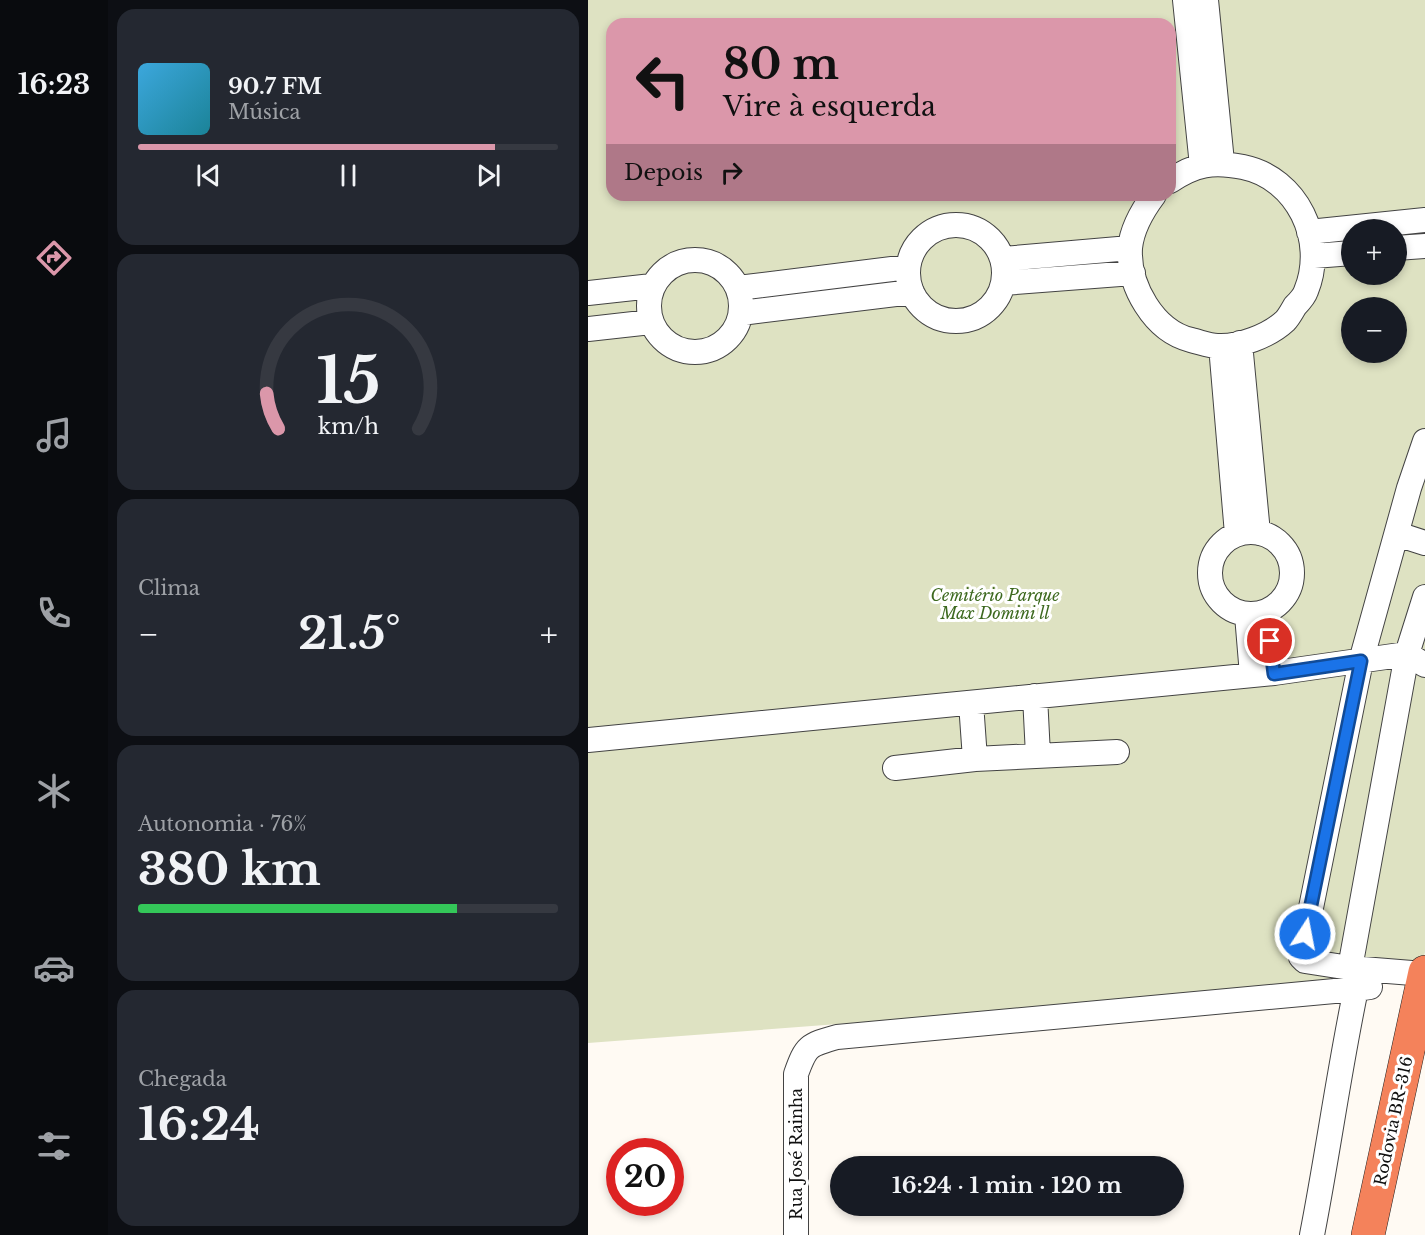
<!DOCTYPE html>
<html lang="pt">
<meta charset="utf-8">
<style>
body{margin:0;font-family:"Libre Baskerville",serif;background:#242831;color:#f1f3f6;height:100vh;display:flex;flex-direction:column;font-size:22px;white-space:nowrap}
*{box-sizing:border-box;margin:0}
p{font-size:20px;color:#9ea1a6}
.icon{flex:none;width:33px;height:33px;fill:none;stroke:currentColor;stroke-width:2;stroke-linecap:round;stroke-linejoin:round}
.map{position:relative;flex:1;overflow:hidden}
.sheet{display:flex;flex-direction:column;gap:9px;padding:9px;background:#0d0f14;width:480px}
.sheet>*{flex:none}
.hud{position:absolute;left:18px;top:18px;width:570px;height:183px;border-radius:18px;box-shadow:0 3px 9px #0003;background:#db97aa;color:#111;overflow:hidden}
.buttons{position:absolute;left:753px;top:219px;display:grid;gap:12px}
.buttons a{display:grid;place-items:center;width:66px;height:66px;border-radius:50%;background:#171b24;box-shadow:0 3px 9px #0003;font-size:30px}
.speed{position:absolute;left:18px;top:1138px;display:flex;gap:12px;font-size:30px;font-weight:700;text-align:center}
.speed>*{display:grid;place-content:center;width:78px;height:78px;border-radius:50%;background:#171b24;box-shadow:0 3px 9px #0003;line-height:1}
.speed .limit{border:9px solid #d22;background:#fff;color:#111}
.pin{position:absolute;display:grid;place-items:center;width:51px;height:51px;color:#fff;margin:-26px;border:3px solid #fff;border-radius:50%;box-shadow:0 2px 6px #0007}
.me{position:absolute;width:66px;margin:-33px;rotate:11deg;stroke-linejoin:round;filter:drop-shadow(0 0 4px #0008)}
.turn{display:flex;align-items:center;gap:21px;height:126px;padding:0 18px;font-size:27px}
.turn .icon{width:78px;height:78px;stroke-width:2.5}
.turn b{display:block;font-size:42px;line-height:51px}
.then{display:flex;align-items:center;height:57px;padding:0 18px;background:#0003;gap:12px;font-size:22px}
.big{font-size:45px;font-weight:800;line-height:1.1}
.sheet .widget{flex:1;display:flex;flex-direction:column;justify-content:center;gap:9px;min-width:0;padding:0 21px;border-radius:18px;background:#242831}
.sheet .dial{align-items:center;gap:0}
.dial svg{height:156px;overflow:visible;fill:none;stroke:#363941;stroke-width:7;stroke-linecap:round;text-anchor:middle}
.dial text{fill:#f1f3f6;stroke:none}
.song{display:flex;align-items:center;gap:18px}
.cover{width:72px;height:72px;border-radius:9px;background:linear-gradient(135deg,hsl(200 70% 55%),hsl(190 70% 35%))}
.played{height:6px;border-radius:3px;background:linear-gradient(90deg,#db97aa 85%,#363941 85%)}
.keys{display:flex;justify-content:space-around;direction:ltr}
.heat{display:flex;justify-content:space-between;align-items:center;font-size:33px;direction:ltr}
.charge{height:9px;border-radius:4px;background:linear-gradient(90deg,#34c759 76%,#363941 0)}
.trip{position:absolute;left:242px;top:1156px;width:354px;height:60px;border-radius:30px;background:#171b24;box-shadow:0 3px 9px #0003;font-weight:800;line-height:60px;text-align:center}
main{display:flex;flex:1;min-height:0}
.tabs{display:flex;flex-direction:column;width:108px;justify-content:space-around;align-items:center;background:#090b0e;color:#9ea1a6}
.tabs .icon{width:42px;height:42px}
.tabs .selected{color:#db97aa}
.tabs b{font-size:27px;color:#f1f3f6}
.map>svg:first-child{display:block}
</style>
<main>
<nav class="tabs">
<b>16:23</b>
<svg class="icon selected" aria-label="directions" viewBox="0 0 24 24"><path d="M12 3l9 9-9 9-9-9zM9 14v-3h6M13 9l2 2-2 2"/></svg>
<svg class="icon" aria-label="music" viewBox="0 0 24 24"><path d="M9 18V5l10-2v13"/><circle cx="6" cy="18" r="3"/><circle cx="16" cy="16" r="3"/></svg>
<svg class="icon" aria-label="phone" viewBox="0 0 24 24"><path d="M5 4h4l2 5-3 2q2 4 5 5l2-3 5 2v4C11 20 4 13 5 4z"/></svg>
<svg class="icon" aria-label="climate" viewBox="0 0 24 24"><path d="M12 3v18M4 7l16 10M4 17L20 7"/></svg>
<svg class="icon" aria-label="car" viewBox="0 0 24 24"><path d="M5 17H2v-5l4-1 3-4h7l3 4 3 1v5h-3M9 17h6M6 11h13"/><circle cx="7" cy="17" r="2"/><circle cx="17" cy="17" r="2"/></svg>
<svg class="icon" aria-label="filters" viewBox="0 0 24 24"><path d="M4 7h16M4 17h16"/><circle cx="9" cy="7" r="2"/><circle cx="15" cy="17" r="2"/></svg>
</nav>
<section class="sheet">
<div class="widget">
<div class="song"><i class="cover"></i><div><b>90.7 FM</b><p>Música</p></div></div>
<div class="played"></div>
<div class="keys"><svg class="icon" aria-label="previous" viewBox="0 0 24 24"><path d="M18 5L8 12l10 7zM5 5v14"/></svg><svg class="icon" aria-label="pause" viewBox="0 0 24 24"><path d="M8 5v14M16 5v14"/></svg><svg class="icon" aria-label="next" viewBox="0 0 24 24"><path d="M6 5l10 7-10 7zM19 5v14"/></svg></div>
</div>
<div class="widget dial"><svg viewBox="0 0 100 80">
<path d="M14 69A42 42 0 1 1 86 69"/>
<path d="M14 69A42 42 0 0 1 8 51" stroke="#db97aa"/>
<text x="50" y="56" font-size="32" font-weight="700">15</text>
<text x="50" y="72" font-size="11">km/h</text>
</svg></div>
<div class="widget"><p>Clima</p>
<div class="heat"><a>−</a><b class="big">21.5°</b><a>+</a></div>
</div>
<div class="widget"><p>Autonomia · 76%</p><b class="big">380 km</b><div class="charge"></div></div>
<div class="widget"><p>Chegada</p><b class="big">16:24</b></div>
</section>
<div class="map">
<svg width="837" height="1235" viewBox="0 0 837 1235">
<rect width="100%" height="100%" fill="#fffaf3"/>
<!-- cemetery -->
<path fill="#dee2c2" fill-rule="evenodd" d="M0 0H837V952L832 980 0 1043ZM24 24H582V195H24ZM764 230H808V274H764ZM764 308H808V352H764Z"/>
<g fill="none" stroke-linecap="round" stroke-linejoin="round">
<defs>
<path id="minor" d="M597 0 614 166
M618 0 634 162
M566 195C554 211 544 228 542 248 540 286 566 331 603 340 612 342 621 346 630 346 651 347 681 336 697 321 701 317 704 311 707 306 711 302 716 297 718 291 739 240 709 178 655 167 625 161 607 164 582 181
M320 273a48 48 0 1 1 96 0a48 48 0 1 1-96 0Z
M721 232 837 220
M808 248 837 246
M726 256 764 253
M415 259 542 248
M61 306a46 46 0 1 1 92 0a46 46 0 1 1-92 0Z
M415 283 545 273
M150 288 320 267
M0 293 64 286
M153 313 324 292
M0 329 63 322
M652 343 670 533
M633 346 649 534
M622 573a41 41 0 1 1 82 0a41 41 0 1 1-82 0Z
M809 534 837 543
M677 612 681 624 686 673
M659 615 664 675
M447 696 450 755
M383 703 387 759
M0 740 686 673 819 654 837 665
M307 768 387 759 529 752
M762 968 819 654 837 597
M837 974 762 968 717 961 713 957 773 661 821 488 837 441
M208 1235V1074C218 1046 220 1045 249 1037L768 989
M724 1235C740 1153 751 1070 768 989L782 987"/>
<path id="highway" d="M780 1235 837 972"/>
</defs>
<!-- minor casing -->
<use href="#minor" stroke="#434343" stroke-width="26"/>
<!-- highway casing -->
<use href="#highway" stroke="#212121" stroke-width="34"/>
<!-- minor -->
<use href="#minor" stroke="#fff" stroke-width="24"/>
<!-- highway -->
<use href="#highway" stroke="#f4825b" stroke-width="33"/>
</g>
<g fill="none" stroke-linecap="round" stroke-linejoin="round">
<defs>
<path id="route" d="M682 641 686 674 773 661 717 934"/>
</defs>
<!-- route casing -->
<use href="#route" stroke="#114b97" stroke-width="15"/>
<!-- route -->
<use href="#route" stroke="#1a73e8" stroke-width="10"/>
</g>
<g text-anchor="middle" stroke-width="6" stroke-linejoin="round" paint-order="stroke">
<!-- park labels -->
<g font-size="16" font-style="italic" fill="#3d691f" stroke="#fff">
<text x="407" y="601">Cemitério Parque<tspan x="407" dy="18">Max Domini ll</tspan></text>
</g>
<!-- street labels -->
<g font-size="16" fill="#101010" stroke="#fff">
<text transform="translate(805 1121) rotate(-78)" y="6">Rodovia BR-316</text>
<text transform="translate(208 1154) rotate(-90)" y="6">Rua José Rainha</text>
</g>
</g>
</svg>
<div class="buttons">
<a>+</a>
<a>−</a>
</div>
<div class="speed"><div class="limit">20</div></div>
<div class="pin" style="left:682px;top:641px;background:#d93025"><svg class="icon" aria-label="arrive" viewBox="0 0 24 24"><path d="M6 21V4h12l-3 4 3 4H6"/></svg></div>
<svg class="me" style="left:717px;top:934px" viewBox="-20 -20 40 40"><circle r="17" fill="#1a73e8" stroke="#fff" stroke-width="3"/><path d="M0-11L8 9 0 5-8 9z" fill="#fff"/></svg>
<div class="trip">16:24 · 1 min · 120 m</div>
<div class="hud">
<div class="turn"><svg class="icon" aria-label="left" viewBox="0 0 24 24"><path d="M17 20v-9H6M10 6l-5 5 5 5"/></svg><div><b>80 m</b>Vire à esquerda</div></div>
<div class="then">Depois<svg class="icon" aria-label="right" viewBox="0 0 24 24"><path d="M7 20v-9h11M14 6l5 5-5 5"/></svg></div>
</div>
</div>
</main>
